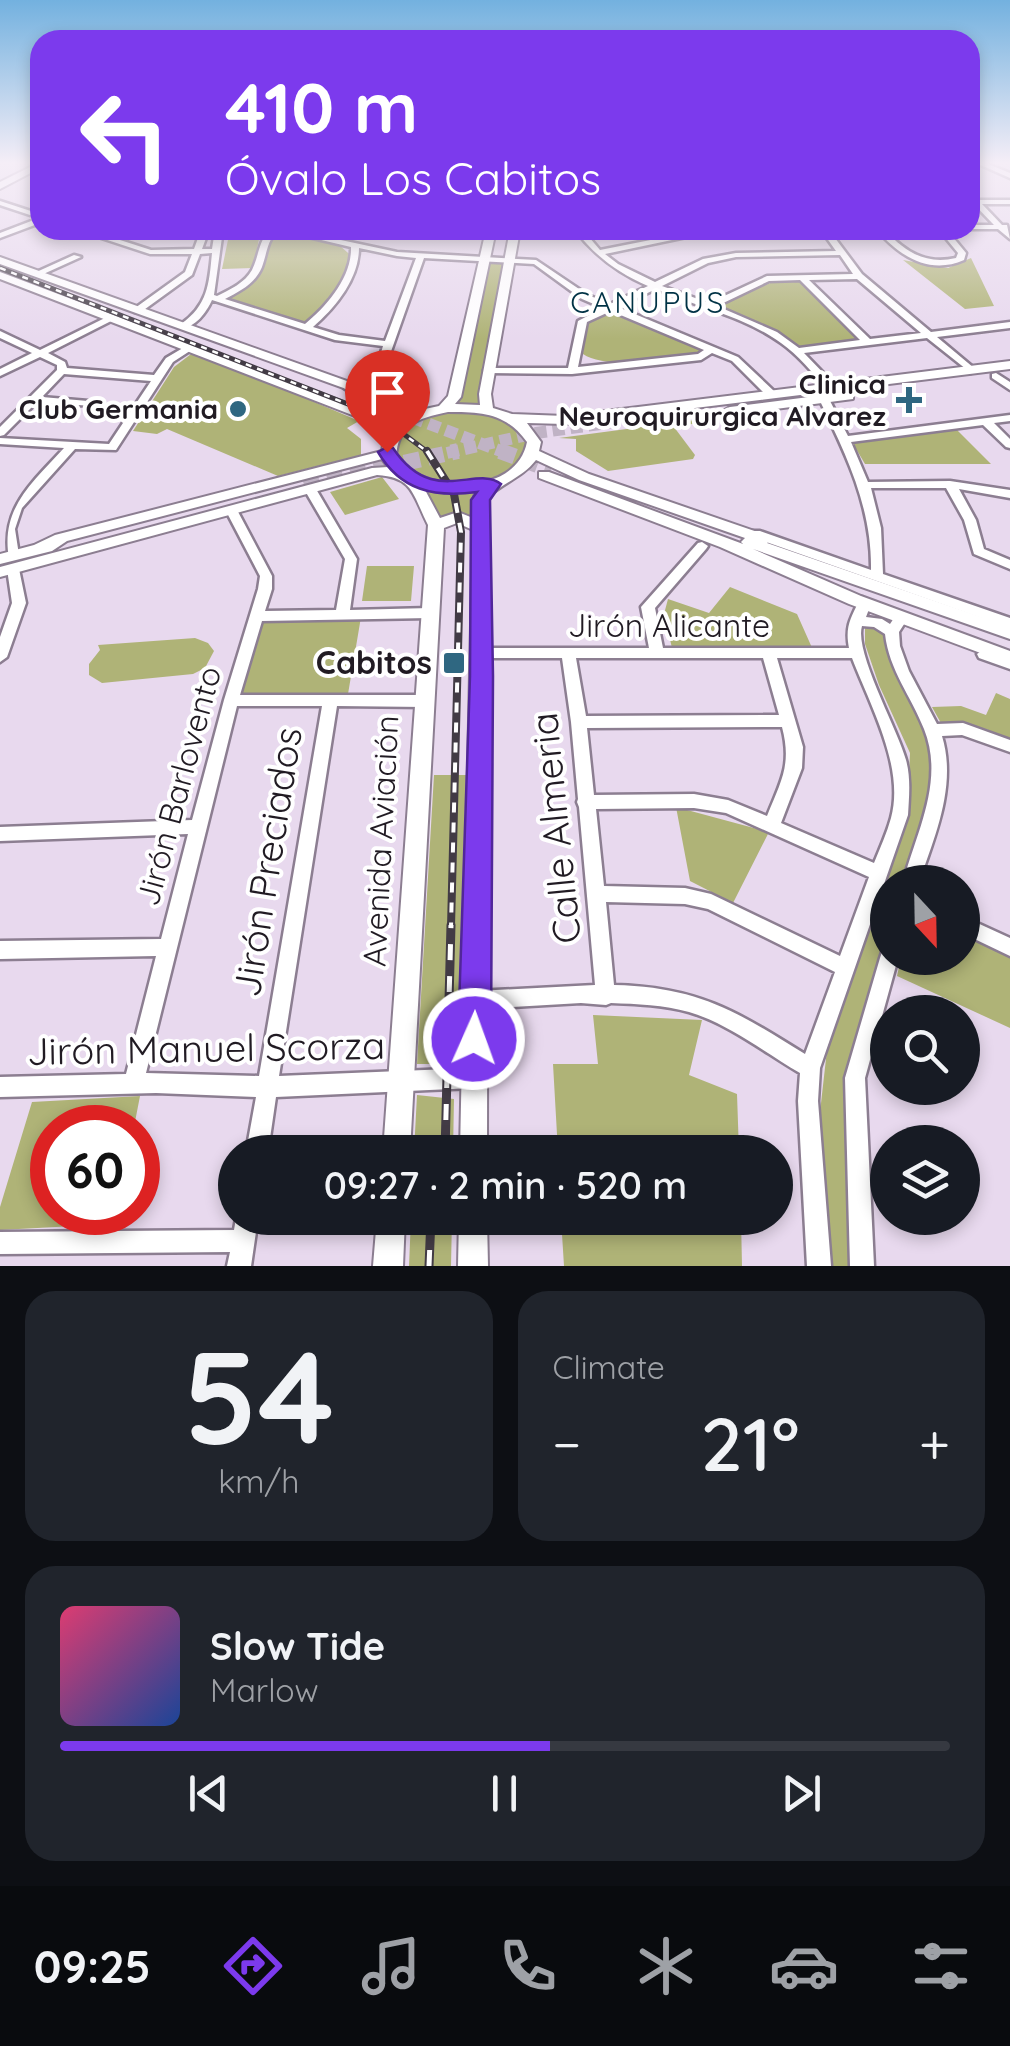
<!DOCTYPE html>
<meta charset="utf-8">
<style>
body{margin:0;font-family:Quicksand,sans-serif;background:#20242c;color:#f1f3f6;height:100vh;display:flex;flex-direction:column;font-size:38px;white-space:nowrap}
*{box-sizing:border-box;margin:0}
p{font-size:32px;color:#9ea1a6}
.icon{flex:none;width:55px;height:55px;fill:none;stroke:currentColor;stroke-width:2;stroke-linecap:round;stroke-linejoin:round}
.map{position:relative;height:1266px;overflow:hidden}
.panel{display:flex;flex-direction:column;gap:25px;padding:25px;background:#0d0f14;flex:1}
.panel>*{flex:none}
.guide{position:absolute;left:30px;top:30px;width:950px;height:210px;border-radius:30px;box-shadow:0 5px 15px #0003;background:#7c3aed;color:#fff;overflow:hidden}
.needle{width:65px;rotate:158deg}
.tools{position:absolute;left:870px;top:865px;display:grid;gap:20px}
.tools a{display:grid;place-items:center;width:110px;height:110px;border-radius:50%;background:#171b24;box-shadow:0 5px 15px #0003;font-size:50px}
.speed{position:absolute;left:30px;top:1105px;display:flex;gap:20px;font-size:50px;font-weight:700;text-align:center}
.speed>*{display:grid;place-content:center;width:130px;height:130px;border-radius:50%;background:#171b24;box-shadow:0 5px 15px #0003;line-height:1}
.speed .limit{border:15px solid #d22;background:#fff;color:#111}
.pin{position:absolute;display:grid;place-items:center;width:85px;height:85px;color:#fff;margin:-102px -42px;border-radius:50% 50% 50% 0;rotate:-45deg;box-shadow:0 0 10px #0007}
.pin .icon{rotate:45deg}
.me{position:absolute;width:110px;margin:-55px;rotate:2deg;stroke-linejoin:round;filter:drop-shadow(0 0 8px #0008)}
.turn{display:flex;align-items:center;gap:35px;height:210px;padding:0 30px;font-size:45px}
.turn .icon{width:130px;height:130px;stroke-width:2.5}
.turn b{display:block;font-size:70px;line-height:85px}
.big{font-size:75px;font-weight:600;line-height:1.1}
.panel .widget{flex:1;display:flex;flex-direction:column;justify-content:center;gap:15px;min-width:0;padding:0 35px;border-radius:30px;background:#20242c}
.panel .dial{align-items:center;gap:0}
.dial b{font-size:130px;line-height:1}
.song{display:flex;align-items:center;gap:30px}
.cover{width:120px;height:120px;border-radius:15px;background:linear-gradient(135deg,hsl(340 70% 55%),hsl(220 70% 35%))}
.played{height:10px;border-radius:5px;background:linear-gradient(90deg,#7c3aed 55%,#363941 55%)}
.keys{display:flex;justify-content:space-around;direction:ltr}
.heat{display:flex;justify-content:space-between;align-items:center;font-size:55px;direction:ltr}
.panel .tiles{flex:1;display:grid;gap:25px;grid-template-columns:1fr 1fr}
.widget:last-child{grid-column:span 2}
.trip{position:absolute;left:218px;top:1135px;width:575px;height:100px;border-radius:50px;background:#171b24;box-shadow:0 5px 15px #0003;font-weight:600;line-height:100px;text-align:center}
.menu{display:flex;height:160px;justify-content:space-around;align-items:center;background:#090b0e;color:#9ea1a6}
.menu .icon{width:70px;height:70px}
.menu .on{color:#7c3aed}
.menu b{font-size:45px;color:#f1f3f6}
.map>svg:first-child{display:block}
</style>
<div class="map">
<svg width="1010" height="1266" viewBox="0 0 1010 1266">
<rect width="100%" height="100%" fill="#e8d9ee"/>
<!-- green -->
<path fill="#afb377" d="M230 230H261L253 268 222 269Z
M281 233 339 245 355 259 327 305 308 324 228 298C264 282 262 273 272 239Z
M971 258 994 306 965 309 903 260 948 268Z
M502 261 506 263 482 404 454 403 490 263Z
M780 279 801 281 862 340 798 347 772 328 717 305Z
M610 310 701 348 703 352C678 361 605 370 583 354L585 325Z
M195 351 359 421 347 428 361 439V455L278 476 167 429 157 434 133 431 174 367Z
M455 411C483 411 552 426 516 465 489 493 416 489 398 454 396 423 431 415 455 411Z
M702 419 704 422 674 427 695 455 693 459 608 471 576 451V439L559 438Z
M957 430 991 464H865L852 442Z
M382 477 399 499 345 515 330 492Z
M423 489 475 493 471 516 451 513 441 517Z
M367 566H414L411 601H362Z
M730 587 797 614 813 650 672 648 664 614 668 599 709 613Z
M361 617 348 694 237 697 260 619Z
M865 623 886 629C880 671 924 712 932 753 940 794 915 843 903 882H888L887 933 849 1059 845 1110 852 1266H829L820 1112 827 1050 908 799 910 753 879 685 865 644Z
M195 638 208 643 214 651 205 668 193 674 102 683 89 675V664L100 650 98 645Z
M996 693 1010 699V740L986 729 942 725 932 707 961 706 986 715Z
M434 775H466L457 1064H417Z
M676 807 769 832 733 903 690 881Z
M963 935 1010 958V1028L897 976 901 958H962Z
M593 1015 702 1020 689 1075 737 1094 739 1152H558L553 1064H598Z
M417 1095 454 1099 453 1152H414Z
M140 1096 134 1127 52 1128V1212L115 1213 112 1224 0 1230V1207L32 1102Z
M411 1218H452L451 1266H409Z
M561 1218H741L742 1266H564Z"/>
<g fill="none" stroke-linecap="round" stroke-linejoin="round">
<!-- major-tunnel-far1 -->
<path stroke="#c0b3c5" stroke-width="12" stroke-dasharray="12 6" stroke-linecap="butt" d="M395 411 506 453
M447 453 536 433 614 422"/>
<!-- major-tunnel -->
<path stroke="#c0b3c5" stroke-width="16" stroke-dasharray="16 8" stroke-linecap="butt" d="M500 451 551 470
M381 468 458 451
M303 481 389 461"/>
<defs>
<path id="minor" d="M974 162H983L1010 173V178Z
M970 194 978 200H1010V204H982L1002 225H1007L1010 239 998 229H970V225H994L970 200Z
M0 201 40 214V223L0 238V233L39 218 0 205Z
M77 230H89L151 250 194 249 201 230H209L202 249H212L215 230H223L214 295 217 296C229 290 245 283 252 270 259 256 258 243 269 230H277C267 242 267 253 262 267 255 284 240 291 225 299L305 324C327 306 352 277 351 247L279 230H294L397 252 536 260 588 295 610 304 648 286C618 273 595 256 575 230H583L600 250 691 232 759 230 755 232 691 236 605 254 618 264 655 282 703 259 736 253 836 251 821 230H829L862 274 931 332 1010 322V328L937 337 974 368V372L971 373 927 338 804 353 834 384V388H826C812 372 798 355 781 343 744 316 697 307 656 289L618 307 738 357 774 391V395H766L732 361 712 353 701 360 572 374 489 373 484 370 486 368H568L578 321 603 308 582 299 534 264 424 258 388 360 349 391 344 388 345 386 379 359 383 346 335 340 212 300C206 313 195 328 181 328V324C208 305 209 284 212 253L200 254 192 275 141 312H135V308L185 272 192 254H150ZM359 248 397 256 416 258 385 341 339 335 313 327C335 308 359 279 359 248ZM840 255 853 274 767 276 709 303 662 286 708 263 736 257ZM857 279 921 333 870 339 809 280ZM800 280 860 340 799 348 777 332 717 306 769 281ZM611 311 704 350 698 354 578 367 587 322Z
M404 230 490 232 494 234 490 236 408 232Z
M877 230H885C905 252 926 265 956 258L958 253 939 230H947L966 253 964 260C930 275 900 257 877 230Z
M74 255 81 257 39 276 32 274Z
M111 315 119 317 48 353 65 362 67 368 154 375 166 358 188 345 196 347 173 362 116 450 75 449 22 508 15 529 19 555 13 559 9 558C0 508 33 482 64 448L0 444V438L109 444 151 381 64 374 42 397 88 401 93 404 92 406 37 402 4 435 0 436V427L57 370V365L40 357 0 376V369L32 353 0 338V331L40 350Z
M996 373 1010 382V390L992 378V374Z
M824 396 829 399 848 436 1010 415V421L994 423 1010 439V448L1006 447 983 425 851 442 868 482 950 481 1010 490V498L959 489 976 520 984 549 1010 560V569L974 554 964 520 946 488H871L881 528 883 574 1010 618V628L752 537 750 534 752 531H760L871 570C872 507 846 454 819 399Z
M310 486 316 489 357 559 350 610 430 608 437 613 430 618 262 621 240 695H425L430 697 432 701 430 705 425 707 337 706 279 1076 473 1068 480 1071 483 1078 480 1085 473 1088 276 1097 268 1152H246L256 1097 156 1093 0 1097V1077L126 1074 156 956 0 959V941L161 939 188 834 0 841V827L192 820 224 700 258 589 260 576 226 511 228 508H236L272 576V589L265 611 336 610 345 559 304 489ZM237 706H322L259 1076 146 1073Z
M702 542 708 546 706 549 655 608 663 648H849C845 628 850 619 859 601L864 600 871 604 866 617 882 619 890 624 896 615 901 613 908 618 899 632 900 646 909 671 937 724 963 723 1010 740V752L962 735 942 736C957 785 935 836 919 882H903C916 833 945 781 924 729 911 696 889 670 885 634L874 627 862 626C854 652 898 730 906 760 911 778 909 797 908 815L820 1068 818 1101 831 1266H807L798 1101 800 1073C764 1052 729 1024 689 1012 664 1005 637 1004 611 1003L606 1005 581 1003 476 1009 469 1007 466 1000 469 993 476 991 595 985 579 807 577 802 578 799 571 722 562 658H482L475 653 482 648H649L641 607 698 543ZM576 658H763L779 715 586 716ZM777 658H852C870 705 905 767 891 818 887 833 880 848 874 863L781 823 802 768 803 747ZM782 727C792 765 781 781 767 816L728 800 694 794 594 795 587 728ZM694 808 726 813 869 877 840 956 711 894 685 888 604 886 596 809ZM606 902 685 904 708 909 835 972 805 1054C736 1011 698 987 614 985Z
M13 565 19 569 26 603 7 657 0 662V637L12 603 7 569Z
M984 649 1010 658V669L979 658 977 654Z
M962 916 1010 938V956L962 933Z
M888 950V958H898L865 1078 874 1266H850L845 1078 880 958 882 952Z
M236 1218H258L251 1266H227L230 1252 0 1254V1232L234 1230Z"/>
<path id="major" d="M40 162V168L0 189V182Z
M486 230H496L461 397 455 404 480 405 479 394 510 230H520L491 394 493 408 512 414 565 416 1010 361V369L565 424 527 423 541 442 539 451 589 474 769 536 771 539 767 543 1010 627V639L753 549 861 596 1010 651V664L849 604 720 547 539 478V472H549L743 544 741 542 745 538 579 480 536 460C523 477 503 483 488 497L487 1152H460L473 530 457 523 444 528 410 1152H383L428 525C413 496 414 477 377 475L0 577V567L372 468 388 467 382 459 67 541 52 551 0 564V554L34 545 55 535 382 451 384 439 360 418 0 279V272L370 412 390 430 398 421 413 413 0 264V257L425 409 439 406 448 396ZM448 412C482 412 506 413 527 442 516 497 426 494 396 458 398 423 417 419 448 412ZM424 488 450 492 478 491 474 496 473 518 458 512 440 518Z
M848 392 853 393V399L730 415 723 411 730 407Z
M377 1218H405L403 1266H373Z
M459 1218H487L488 1266H458Z"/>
</defs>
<!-- minor casing -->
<use href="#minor" stroke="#8c7e91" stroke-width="5"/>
<!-- major casing -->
<use href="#major" stroke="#8c7e91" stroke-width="4"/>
<!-- minor -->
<use href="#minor" fill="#fff" fill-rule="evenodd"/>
<!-- major -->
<use href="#major" fill="#fff" fill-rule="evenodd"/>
<defs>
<path id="rail-far2" d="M0 268 381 417 429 453"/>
<path id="rail-far1" d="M427 451 454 494 461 532 451 927"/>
<path id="rail" d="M445 1152 451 925
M429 1266 431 1218"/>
</defs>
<!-- rail-far2 casing -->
<use href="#rail-far2" stroke="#423b45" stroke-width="5"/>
<!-- rail-far1 casing -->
<use href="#rail-far1" stroke="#423b45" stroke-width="8"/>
<!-- rail casing -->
<use href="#rail" stroke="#423b45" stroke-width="9"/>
<!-- rail-far2 -->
<use href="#rail-far2" stroke="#fff" stroke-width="2.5" stroke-dasharray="6" stroke-linecap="butt"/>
<!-- rail-far1 -->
<use href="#rail-far1" stroke="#fff" stroke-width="4" stroke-dasharray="10" stroke-linecap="butt"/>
<!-- rail -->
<use href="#rail" stroke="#fff" stroke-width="5" stroke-dasharray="16" stroke-linecap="butt"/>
</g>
<!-- sky -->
<linearGradient id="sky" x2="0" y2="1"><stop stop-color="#73b1df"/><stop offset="0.48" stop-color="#f5eef7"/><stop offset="1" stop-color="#f5eef7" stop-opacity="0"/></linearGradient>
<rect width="1010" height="339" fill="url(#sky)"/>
<!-- route -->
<path fill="#7c3aed" stroke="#51269a" stroke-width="2.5" d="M387 447 393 448C433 508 476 464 501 484L490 500 493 676 491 1039 486 1051 474 1055 463 1051 458 1039 470 676 471 500 477 492C434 498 400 490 378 452Z"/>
<!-- markers -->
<g fill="#2f6781" stroke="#fff" stroke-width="4">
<path d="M904 385h10v10h10v10h-10v10h-10v-10h-10v-10h10z"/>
<circle cx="238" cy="409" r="10"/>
<rect x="442" y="651" width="24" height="24" rx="5"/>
</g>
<g text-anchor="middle" stroke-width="8" stroke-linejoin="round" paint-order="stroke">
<!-- far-poi labels -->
<g font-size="28" font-weight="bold" fill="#211b23" stroke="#fff" text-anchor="end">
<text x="886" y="394">Clinica<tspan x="886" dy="32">Neuroquirurgica Alvarez</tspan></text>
<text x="218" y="419">Club Germania</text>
</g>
<!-- far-neighbourhood labels -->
<g font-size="30" letter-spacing="2.5" fill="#003245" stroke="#fff">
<text x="648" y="313">CANUPUS</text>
</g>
<!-- street labels -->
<g font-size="32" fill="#211b23" stroke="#fff">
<text x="669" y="637">Jirón Alicante</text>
<text transform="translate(179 786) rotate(-75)" y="11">Jirón Barlovento</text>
<text transform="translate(381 841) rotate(-87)" y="11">Avenida Aviación</text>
</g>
<!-- poi labels -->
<g font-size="32" font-weight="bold" fill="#211b23" stroke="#fff" text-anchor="end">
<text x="432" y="674">Cabitos</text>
</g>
<!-- near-street labels -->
<g font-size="38" fill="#211b23" stroke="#fff">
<text transform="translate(556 828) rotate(-96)" y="13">Calle Almeria</text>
<text transform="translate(268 862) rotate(-81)" y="13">Jirón Preciados</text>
<text transform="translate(206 1049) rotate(-1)" y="13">Jirón Manuel Scorza</text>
</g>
</g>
</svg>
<div class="tools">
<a><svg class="needle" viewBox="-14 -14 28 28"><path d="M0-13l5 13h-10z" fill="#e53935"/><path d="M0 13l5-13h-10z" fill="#9ea1a6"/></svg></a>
<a><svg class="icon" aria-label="search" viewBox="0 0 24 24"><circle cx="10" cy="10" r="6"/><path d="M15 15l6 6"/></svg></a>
<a><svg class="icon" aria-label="layers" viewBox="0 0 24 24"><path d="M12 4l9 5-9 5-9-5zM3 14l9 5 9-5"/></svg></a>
</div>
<div class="speed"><div class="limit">60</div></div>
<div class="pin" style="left:387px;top:452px;background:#d93025"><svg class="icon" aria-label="arrive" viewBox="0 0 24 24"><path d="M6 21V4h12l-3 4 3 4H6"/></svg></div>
<svg class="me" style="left:474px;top:1039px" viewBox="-20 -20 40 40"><circle r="17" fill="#7c3aed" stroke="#fff" stroke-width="3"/><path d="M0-11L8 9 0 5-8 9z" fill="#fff"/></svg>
<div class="trip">09:27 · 2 min · 520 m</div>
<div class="guide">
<div class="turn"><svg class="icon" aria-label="left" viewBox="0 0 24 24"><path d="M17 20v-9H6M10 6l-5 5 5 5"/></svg><div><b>410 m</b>Óvalo Los Cabitos</div></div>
</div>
</div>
<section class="panel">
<div class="tiles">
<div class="widget dial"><b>54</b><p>km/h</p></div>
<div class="widget"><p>Climate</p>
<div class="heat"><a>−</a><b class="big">21°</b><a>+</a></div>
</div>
<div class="widget">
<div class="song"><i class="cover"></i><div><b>Slow Tide</b><p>Marlow</p></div></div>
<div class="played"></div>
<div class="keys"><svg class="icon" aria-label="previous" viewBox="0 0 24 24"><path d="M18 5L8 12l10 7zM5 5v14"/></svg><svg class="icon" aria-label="pause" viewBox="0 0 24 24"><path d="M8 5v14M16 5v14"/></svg><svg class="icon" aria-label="next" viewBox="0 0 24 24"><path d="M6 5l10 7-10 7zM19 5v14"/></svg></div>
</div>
</div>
</section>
<nav class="menu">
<b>09:25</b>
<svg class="icon on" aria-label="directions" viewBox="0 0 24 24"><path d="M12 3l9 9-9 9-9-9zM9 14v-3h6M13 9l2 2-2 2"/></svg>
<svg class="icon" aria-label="music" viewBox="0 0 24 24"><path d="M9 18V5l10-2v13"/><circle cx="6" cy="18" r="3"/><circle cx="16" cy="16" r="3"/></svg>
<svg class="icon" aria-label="phone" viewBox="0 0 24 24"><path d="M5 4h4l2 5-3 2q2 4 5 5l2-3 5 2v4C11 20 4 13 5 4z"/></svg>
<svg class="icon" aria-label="climate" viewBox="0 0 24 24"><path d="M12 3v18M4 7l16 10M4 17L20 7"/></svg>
<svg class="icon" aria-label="car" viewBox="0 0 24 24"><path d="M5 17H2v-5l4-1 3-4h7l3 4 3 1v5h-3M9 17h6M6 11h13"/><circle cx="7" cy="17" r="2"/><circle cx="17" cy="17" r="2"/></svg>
<svg class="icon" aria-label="filters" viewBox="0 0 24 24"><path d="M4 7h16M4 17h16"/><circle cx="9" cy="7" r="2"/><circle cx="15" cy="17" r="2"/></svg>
</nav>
